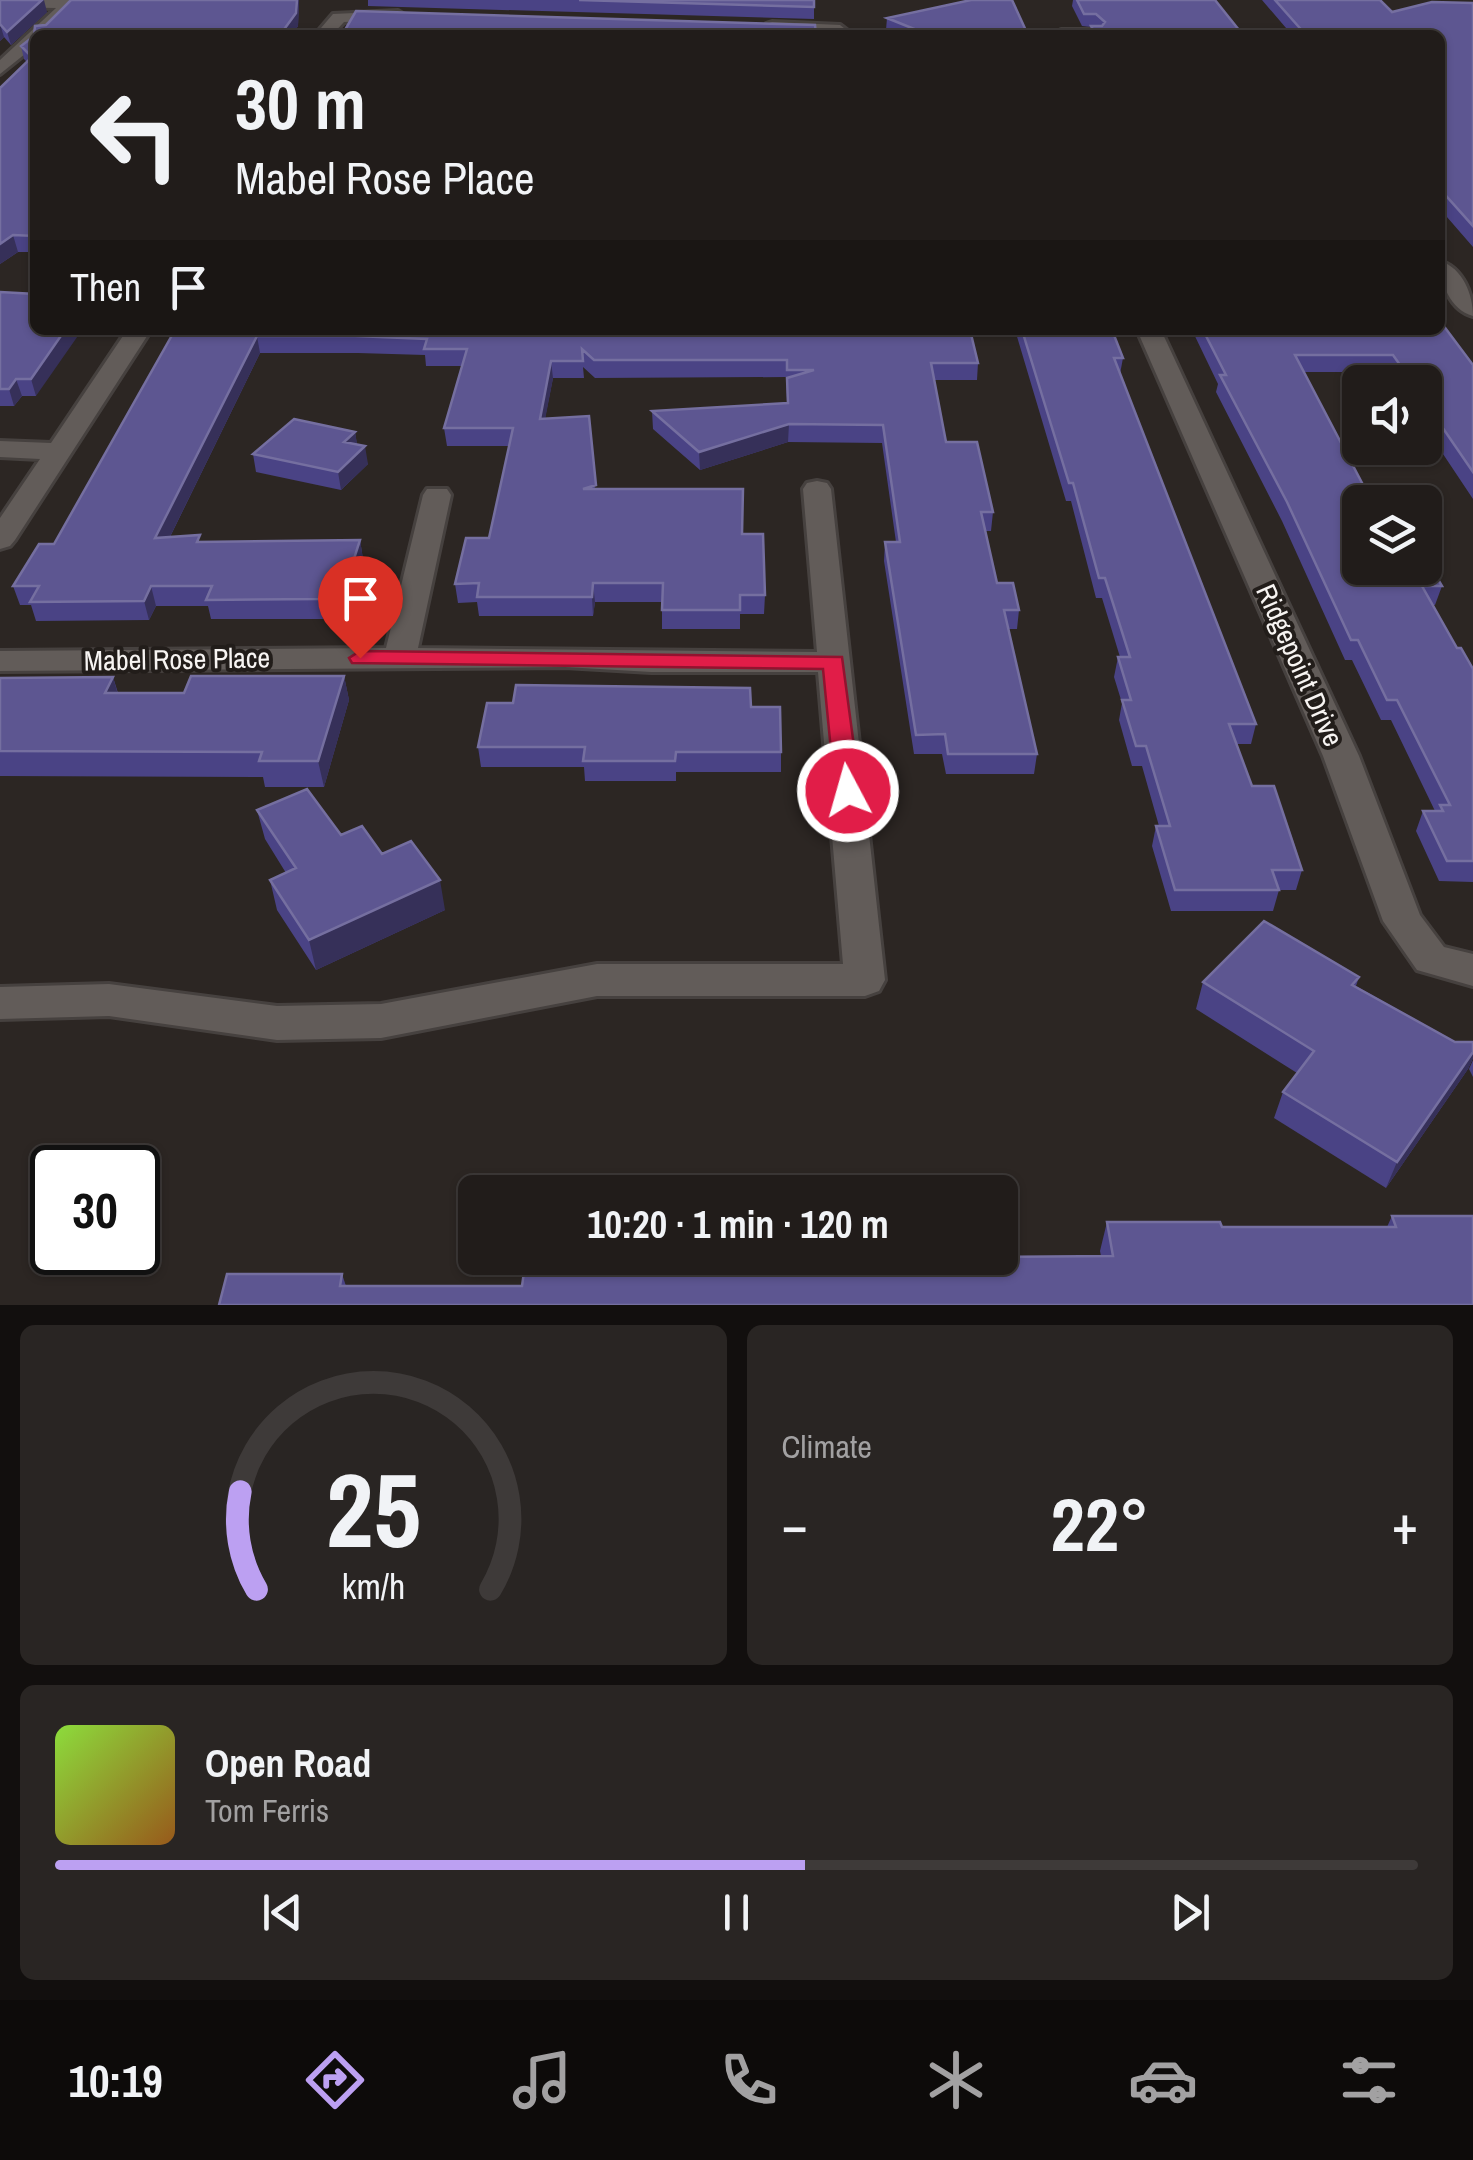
<!DOCTYPE html>
<meta charset="utf-8">
<style>
body{margin:0;font-family:"Archivo Narrow",sans-serif;background:#292523;color:#f1f3f6;height:100vh;display:flex;flex-direction:column;font-size:38px;white-space:nowrap}
*{box-sizing:border-box;margin:0}
p{font-size:32px;color:#a2a1a2}
.icon{flex:none;width:55px;height:55px;fill:none;stroke:currentColor;stroke-width:2;stroke-linecap:round;stroke-linejoin:round}
.map{position:relative;height:1305px;overflow:hidden}
.sheet{display:flex;flex-direction:column;gap:20px;padding:20px;background:#120f0e;flex:1}
.sheet>*{flex:none}
.guide{position:absolute;left:30px;top:30px;width:1415px;height:305px;border-radius:15px;box-shadow:0 2px 8px #0004,0 0 0 2px #3e3a39;background:#211c1a;color:#f1f3f6;overflow:hidden}
.controls{position:absolute;left:1342px;top:365px;display:grid;gap:20px}
.controls a{display:grid;place-items:center;width:100px;height:100px;border-radius:15px;background:#211c1a;box-shadow:0 2px 8px #0004,0 0 0 2px #3e3a39;font-size:50px}
.speed{position:absolute;left:30px;top:1145px;display:flex;gap:20px;font-size:50px;font-weight:700;text-align:center}
.speed>*{display:grid;place-content:center;width:130px;height:130px;border-radius:50%;background:#211c1a;box-shadow:0 2px 8px #0004,0 0 0 2px #3e3a39;line-height:1}
.speed .limit{border:5px solid #111;border-radius:15px;background:#fff;color:#111}
.pin{position:absolute;display:grid;place-items:center;width:85px;height:85px;color:#fff;margin:-102px -42px;border-radius:50% 50% 50% 0;rotate:-45deg;box-shadow:0 0 10px #0007}
.pin .icon{rotate:45deg}
.me{position:absolute;width:110px;margin:-55px;rotate:354deg;stroke-linejoin:round;filter:drop-shadow(0 0 8px #0008)}
.turn{display:flex;align-items:center;gap:35px;height:210px;padding:0 40px;font-size:45px}
.turn .icon{width:130px;height:130px;stroke-width:2.5}
.turn b{display:block;font-size:70px;line-height:85px}
.then{display:flex;align-items:center;height:95px;padding:0 40px;background:#0003;gap:20px;font-size:38px}
.big{font-size:75px;font-weight:700;line-height:1.1}
.sheet .tile{flex:1;display:flex;flex-direction:column;justify-content:center;gap:15px;min-width:0;padding:0 35px;border-radius:15px;background:#292523}
.sheet .dial{align-items:center;gap:0}
.dial svg{height:260px;overflow:visible;fill:none;stroke:#3e3a39;stroke-width:7;stroke-linecap:round;text-anchor:middle}
.dial text{fill:#f1f3f6;stroke:none}
.song{display:flex;align-items:center;gap:30px}
.cover{width:120px;height:120px;border-radius:15px;background:linear-gradient(135deg,hsl(90 70% 55%),hsl(30 70% 35%))}
.played{height:10px;border-radius:5px;background:linear-gradient(90deg,#bca0f2 55%,#3e3a39 55%)}
.keys{display:flex;justify-content:space-around;direction:ltr}
.heat{display:flex;justify-content:space-between;align-items:center;font-size:55px;direction:ltr}
.sheet .tiles{flex:1;display:grid;gap:20px;grid-template-columns:1fr 1fr}
.tile:last-child{grid-column:span 2}
.trip{position:absolute;left:458px;top:1175px;width:560px;height:100px;border-radius:15px;background:#211c1a;box-shadow:0 2px 8px #0004,0 0 0 2px #3e3a39;font-weight:700;line-height:100px;text-align:center}
.menu{display:flex;height:160px;justify-content:space-around;align-items:center;background:#0d0b0a;color:#a2a1a2}
.menu .icon{width:70px;height:70px}
.menu .selected{color:#bca0f2}
.menu b{font-size:45px;color:#f1f3f6}
.map>svg:first-child{display:block}
</style>
<div class="map">
<svg width="1473" height="1305" viewBox="0 0 1473 1305">
<rect width="100%" height="100%" fill="#2c2623"/>
<g fill="none" stroke-linecap="round" stroke-linejoin="round">
<defs>
<path id="street" d="M0 0H73L78 4 47 35H35V46L0 74V60L56 8 0 7Z
M398 11 406 16 404 19 344 22 332 35H315L333 14Z
M772 22 840 25 853 35 766 30V24Z
M1061 30H1092L1100 35H1053Z
M1440 261C1463 268 1473 295 1473 316 1450 310 1440 282 1440 261Z
M127 330H151L15 540 10 546 0 549V518L40 459 0 457V441L51 443Z
M1137 330H1161L1359 756 1420 915 1444 947 1473 954V986L1417 970 1383 921 1323 756Z
M817 481 827 483 831 489 885 980 879 991 865 996H597L381 1038 277 1040 109 1016 0 1019V987L109 984 277 1006 381 1004 597 964H843L818 672H651L565 667 0 671V651L386 648 423 495 427 489H447L451 495 418 648 817 652 803 489 807 483Z"/>
</defs>
<!-- street casing -->
<use href="#street" stroke="#46413f" stroke-width="6"/>
<!-- street -->
<use href="#street" fill="#625c59" fill-rule="evenodd"/>
</g>
<!-- wall -->
<path fill="#4a4385" d="M0 0 47 12 11 45 4 37 0 41Z
M71 0H299L298 26 292 35H35V252H18L0 264V88L27 62 24 59 21 46 46 25Z
M368 0H814V19L368 6Z
M1073 0H1215L1243 35H1090L1091 27 1082 26 1072 6Z
M1262 0H1380L1392 12 1473 3V247L1440 209V35H1292Z
M887 18 1028 35H897L886 30Z
M0 292 35 294 36 396H22L14 406H0Z
M175 330H970L978 363 977 380H934L946 442 993 512 991 531H985L997 583 1019 610 1017 629H1008L1037 754 1034 774H946L942 754H914L884 561 885 542H896L882 443 788 442 700 470 653 429 652 411 787 403 786 377 595 378 583 367 584 378H553L545 418 596 489 742 534 765 595 764 614H740V629H662V602H595L593 616H479L477 602 458 603 455 584 489 538 509 446H447L444 428 462 366H426L425 355 358 353H260L170 537 201 542 360 540 363 559 349 603H328L323 619H211L208 606H156L149 620 36 621 31 605H20L13 586 54 544Z
M1015 330H1112L1123 358 1120 374 1256 724 1251 744H1236L1252 786 1302 870 1296 890H1279L1273 911H1171L1152 846 1156 826H1159L1142 766H1132L1119 720 1122 703 1114 677 1118 657H1120L1102 598H1096L1071 501H1066Z
M1192 330H1440L1473 365V499L1425 427V382H1395L1388 372H1304L1360 568 1442 586 1435 605H1433L1457 648 1473 669V882L1439 881 1416 831 1423 811H1435L1391 720H1381L1352 660H1345L1282 521 1216 392 1218 384Z
M355 432 357 445 368 464 341 490 256 472 253 454Z
M344 676 349 700 324 787H265L263 777 0 776V678L113 677 118 693H184Z
M751 707 781 752V772H676V781H585L584 767H481L478 747Z
M257 810 341 835 382 854 445 910 316 970 277 910 270 880 286 873 265 839Z
M1359 977 1356 986 1455 1042H1473V1058L1468 1069 1386 1188 1274 1118 1283 1092 1297 1073 1196 1009 1203 982Z
M1473 1060V1077L1469 1069Z
M1392 1216 1473 1305H219L342 1274 346 1286H522L747 1266H820V1258L1101 1256 1100 1251 1107 1222 1222 1227H1387Z"/>
<!-- shaded-wall -->
<path fill="#363059" d="M42 0H44L47 12 11 45 7 32Z
M297 0H299L298 26 292 35H280Z
M0 24 4 37 0 41Z
M13 235 18 252 0 264V244Z
M65 330H82L36 396 31 379Z
M257 336 260 353 160 557 155 538Z
M551 361 553 378 542 436 540 419Z
M16 379 22 396 14 406 9 389Z
M789 424 788 442 700 470 699 452Z
M355 432 358 449 344 442Z
M365 446 368 464 341 490 338 472Z
M360 540 363 559 349 603 346 584Z
M593 583 595 602 593 616 592 597Z
M324 584 328 603 323 619 319 599Z
M151 586 156 606 149 620 144 601Z
M344 676 349 700 324 787 318 761Z
M113 677 120 702 105 693Z
M440 880 445 910 316 970 309 940Z
M1473 1052V1058L1468 1069 1386 1188 1397 1162Z"/>
<!-- building -->
<path fill="#5d5691" stroke="#756fa0" stroke-width="2.5" d="M0 0H42L7 32 0 24Z
M71 0H297L296 13 280 35H35V236L13 235 0 244V88L32 57 21 46 34 36 35 26 46 25Z
M579 0H814V7Z
M971 0H1012L1028 35H929L887 18Z
M1077 0H1215L1243 35H1096L1091 26H1102L1105 22 1096 14H1084Z
M1275 0H1380L1392 12 1432 2 1473 3V226L1440 189V35H1306Z
M356 11 815 25 816 35H342Z
M0 292 35 294V330H65L31 379H16L9 389H0Z
M1440 321 1473 365V472L1425 402V382H1412L1393 355H1295L1372 502H1360V568H1425V557L1442 586H1422L1457 648H1461L1473 669V861H1447L1423 811H1443L1440 805H1450L1397 700H1387L1358 640H1351L1287 502 1220 375H1226L1203 330H1440Z
M175 330H970L978 363H931L946 442H977L993 512H981L997 583H1013L1019 610H1004L1037 754H948L945 734 916 735 885 542H900L883 425 789 424 699 452 652 411 788 403 787 378 814 370H787V360H594L582 349 583 361H551L540 419 589 416 596 485 583 489H743L742 534H763L765 595H740V610H662L663 583H593L592 597H477L479 583 455 584 466 538H489L513 428H444L467 349H424L427 339 355 336H257L155 538 200 535 197 542 360 540 346 584H324L319 599 206 600 212 586H151L144 601 30 602 39 586H13L39 544H54Z
M1022 330H1112L1123 358H1114L1256 724H1229L1252 786H1274L1302 870H1272L1279 890H1175L1156 826H1170L1146 746H1136L1122 700H1131L1118 657H1130L1105 578H1099L1073 483H1069Z
M294 419 355 432 344 442 365 446 338 472 253 454Z
M191 676H344L318 761H259L262 752 0 751V678L113 677 105 693H184Z
M516 685 750 688 751 707H780L781 752H676L675 761H583L585 747H478L487 703H513Z
M307 789 341 835 362 826 382 854 411 841 440 880 309 940 270 880 296 868 257 810Z
M1264 921 1359 977 1352 985 1455 1042H1473V1052L1397 1162 1283 1092 1314 1051 1203 982Z
M1392 1216H1473V1305H219L227 1274H342L340 1286H522L526 1258H747V1266H821L820 1258 1113 1256 1107 1222H1220L1222 1227H1396Z"/>
<!-- route -->
<path fill="#e11d48" stroke="#92132f" stroke-width="2.5" d="M360 651 842 657 860 791 848 800 835 791 823 669 352 663 349 658Z"/>
<g text-anchor="middle" stroke-width="8" stroke-linejoin="round" paint-order="stroke">
<!-- street labels -->
<g font-size="28" fill="#f7f4f2" stroke="#221d1a">
<text transform="translate(177 659) rotate(-1)" y="10">Mabel Rose Place</text>
<text transform="translate(1300 665) rotate(66)" y="10">Ridgepoint Drive</text>
</g>
</g>
</svg>
<div class="controls">
<a><svg class="icon" aria-label="sound" viewBox="0 0 24 24"><path d="M4 9h4l5-4v14l-5-4H4zM17 9q2 3 0 6"/></svg></a>
<a><svg class="icon" aria-label="layers" viewBox="0 0 24 24"><path d="M12 4l9 5-9 5-9-5zM3 14l9 5 9-5"/></svg></a>
</div>
<div class="speed"><div class="limit">30</div></div>
<div class="pin" style="left:360px;top:658px;background:#d93025"><svg class="icon" aria-label="arrive" viewBox="0 0 24 24"><path d="M6 21V4h12l-3 4 3 4H6"/></svg></div>
<svg class="me" style="left:848px;top:791px" viewBox="-20 -20 40 40"><circle r="17" fill="#e11d48" stroke="#fff" stroke-width="3"/><path d="M0-11L8 9 0 5-8 9z" fill="#fff"/></svg>
<div class="trip">10:20 · 1 min · 120 m</div>
<div class="guide">
<div class="turn"><svg class="icon" aria-label="left" viewBox="0 0 24 24"><path d="M17 20v-9H6M10 6l-5 5 5 5"/></svg><div><b>30 m</b>Mabel Rose Place</div></div>
<div class="then">Then<svg class="icon" aria-label="arrive" viewBox="0 0 24 24"><path d="M6 21V4h12l-3 4 3 4H6"/></svg></div>
</div>
</div>
<section class="sheet">
<div class="tiles">
<div class="tile dial"><svg viewBox="0 0 100 80">
<path d="M14 69A42 42 0 1 1 86 69"/>
<path d="M14 69A42 42 0 0 1 9 39" stroke="#bca0f2"/>
<text x="50" y="56" font-size="32" font-weight="700">25</text>
<text x="50" y="72" font-size="11">km/h</text>
</svg></div>
<div class="tile"><p>Climate</p>
<div class="heat"><a>−</a><b class="big">22°</b><a>+</a></div>
</div>
<div class="tile">
<div class="song"><i class="cover"></i><div><b>Open Road</b><p>Tom Ferris</p></div></div>
<div class="played"></div>
<div class="keys"><svg class="icon" aria-label="previous" viewBox="0 0 24 24"><path d="M18 5L8 12l10 7zM5 5v14"/></svg><svg class="icon" aria-label="pause" viewBox="0 0 24 24"><path d="M8 5v14M16 5v14"/></svg><svg class="icon" aria-label="next" viewBox="0 0 24 24"><path d="M6 5l10 7-10 7zM19 5v14"/></svg></div>
</div>
</div>
</section>
<nav class="menu">
<b>10:19</b>
<svg class="icon selected" aria-label="directions" viewBox="0 0 24 24"><path d="M12 3l9 9-9 9-9-9zM9 14v-3h6M13 9l2 2-2 2"/></svg>
<svg class="icon" aria-label="music" viewBox="0 0 24 24"><path d="M9 18V5l10-2v13"/><circle cx="6" cy="18" r="3"/><circle cx="16" cy="16" r="3"/></svg>
<svg class="icon" aria-label="phone" viewBox="0 0 24 24"><path d="M5 4h4l2 5-3 2q2 4 5 5l2-3 5 2v4C11 20 4 13 5 4z"/></svg>
<svg class="icon" aria-label="climate" viewBox="0 0 24 24"><path d="M12 3v18M4 7l16 10M4 17L20 7"/></svg>
<svg class="icon" aria-label="car" viewBox="0 0 24 24"><path d="M5 17H2v-5l4-1 3-4h7l3 4 3 1v5h-3M9 17h6M6 11h13"/><circle cx="7" cy="17" r="2"/><circle cx="17" cy="17" r="2"/></svg>
<svg class="icon" aria-label="filters" viewBox="0 0 24 24"><path d="M4 7h16M4 17h16"/><circle cx="9" cy="7" r="2"/><circle cx="15" cy="17" r="2"/></svg>
</nav>
